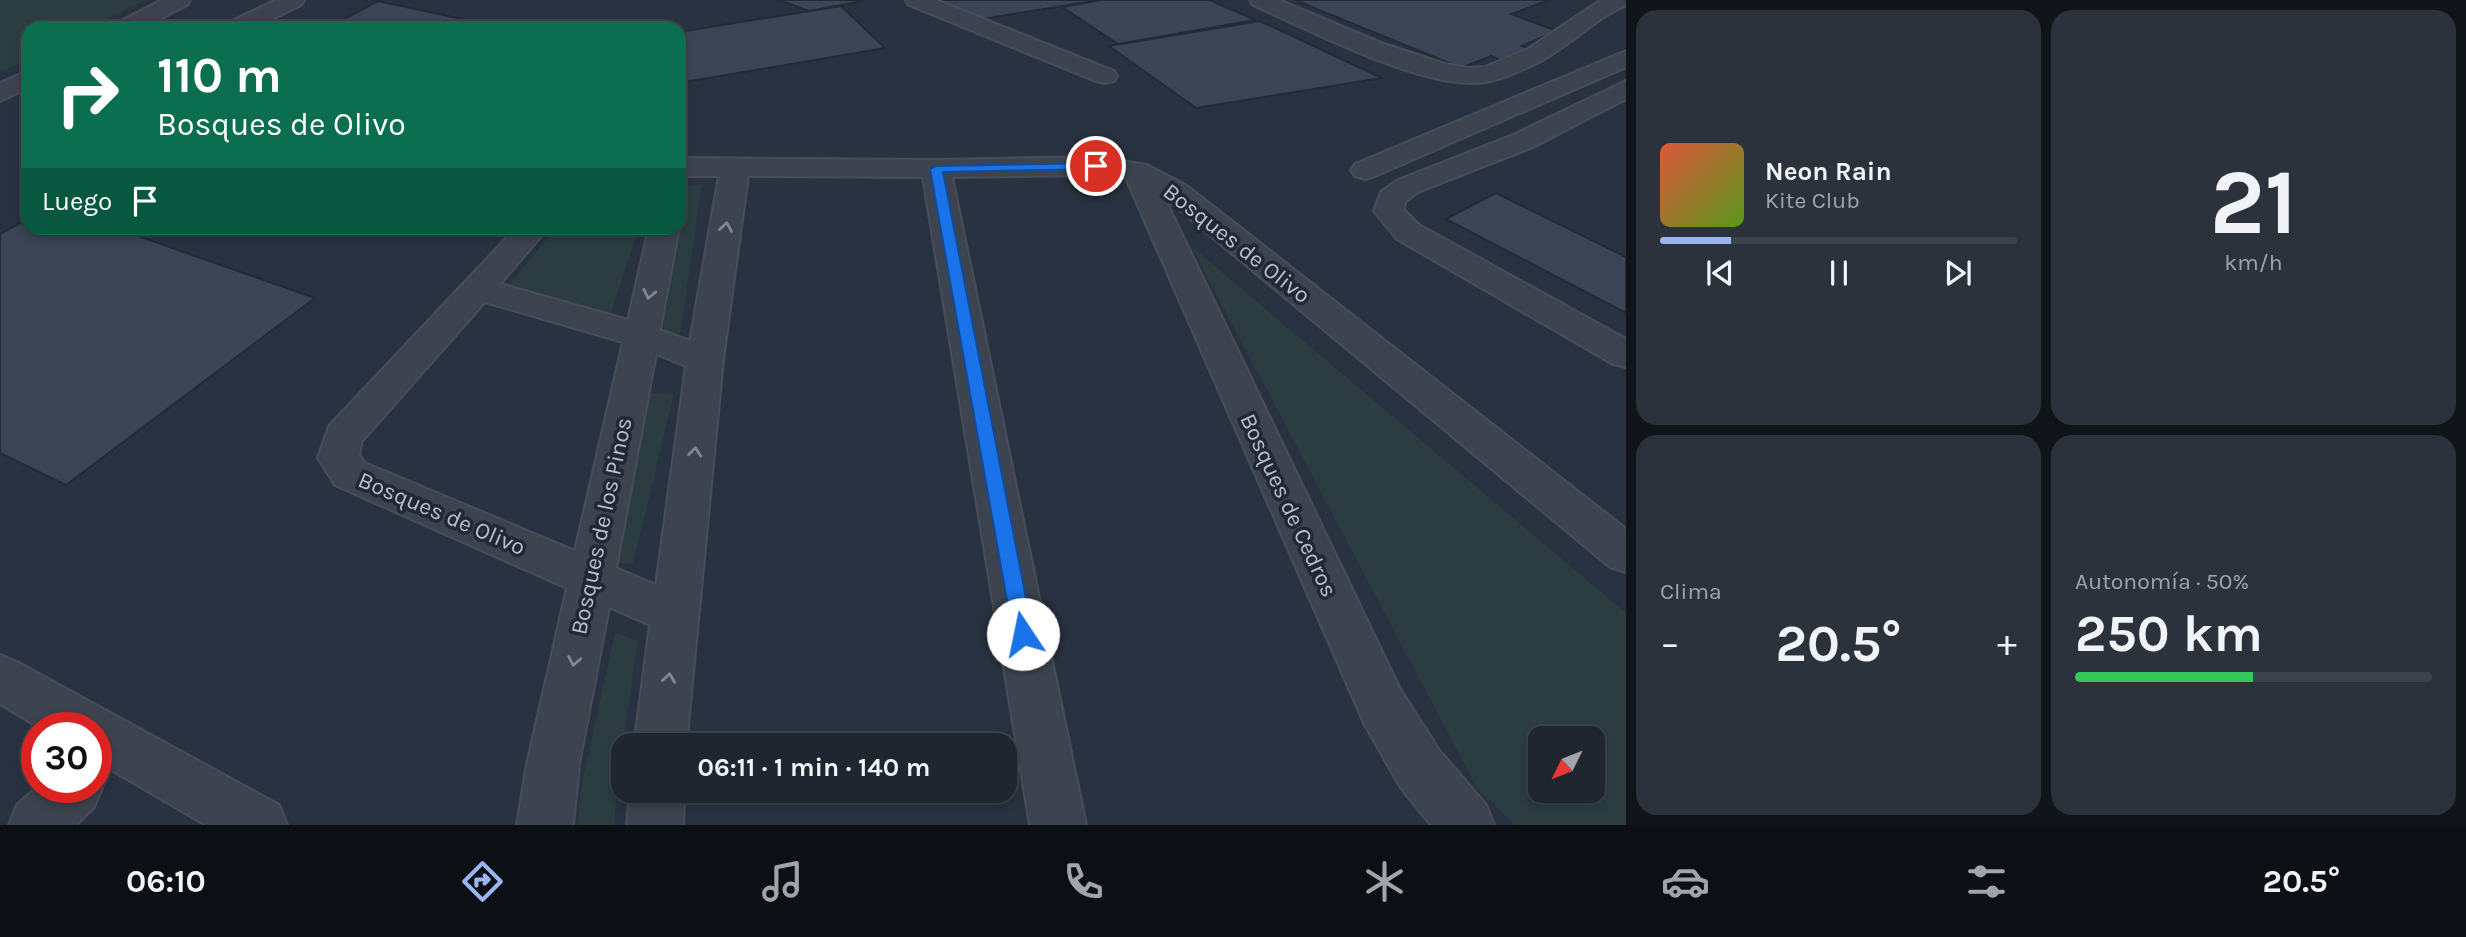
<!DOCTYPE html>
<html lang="es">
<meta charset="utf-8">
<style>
body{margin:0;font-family:Karla,sans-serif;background:#2c323c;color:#f1f3f6;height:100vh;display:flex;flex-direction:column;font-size:26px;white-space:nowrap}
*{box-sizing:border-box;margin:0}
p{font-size:23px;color:#a1a5ab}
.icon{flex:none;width:38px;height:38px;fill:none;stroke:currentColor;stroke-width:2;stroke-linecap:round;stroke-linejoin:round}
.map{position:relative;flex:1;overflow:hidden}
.drawer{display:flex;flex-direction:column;gap:10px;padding:10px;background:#11151a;width:840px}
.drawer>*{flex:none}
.hud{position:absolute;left:21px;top:21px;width:665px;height:214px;border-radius:21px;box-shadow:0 4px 10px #0003,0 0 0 2px #3c434c;background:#0b6e4f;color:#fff;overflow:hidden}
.needle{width:46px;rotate:227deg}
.buttons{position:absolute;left:1528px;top:726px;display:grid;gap:14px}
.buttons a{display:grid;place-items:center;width:77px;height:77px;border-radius:14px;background:#1f2630;box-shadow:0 4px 10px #0003,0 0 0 2px #3c434c;font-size:35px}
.speed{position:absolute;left:21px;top:712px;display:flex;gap:14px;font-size:35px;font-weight:700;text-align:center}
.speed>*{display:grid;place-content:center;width:91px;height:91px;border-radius:50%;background:#1f2630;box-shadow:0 4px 10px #0003,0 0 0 2px #3c434c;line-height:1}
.speed .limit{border:10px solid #d22;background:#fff;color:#111}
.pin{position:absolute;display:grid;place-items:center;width:60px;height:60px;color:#fff;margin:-30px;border:4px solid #fff;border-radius:50%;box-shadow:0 2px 7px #0007}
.me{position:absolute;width:77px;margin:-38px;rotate:349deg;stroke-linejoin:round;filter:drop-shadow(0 0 5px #0008)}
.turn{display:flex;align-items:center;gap:24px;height:147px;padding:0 21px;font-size:32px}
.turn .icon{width:91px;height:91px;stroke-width:2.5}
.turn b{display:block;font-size:49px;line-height:60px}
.then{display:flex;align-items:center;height:66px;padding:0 21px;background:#0003;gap:14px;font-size:26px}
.big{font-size:52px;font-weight:700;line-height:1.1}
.drawer .widget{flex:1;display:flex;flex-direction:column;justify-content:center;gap:10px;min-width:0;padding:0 24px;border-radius:21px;background:#2c323c}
.drawer .dial{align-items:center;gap:0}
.dial b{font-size:91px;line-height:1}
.song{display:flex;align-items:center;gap:21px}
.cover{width:84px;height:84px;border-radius:10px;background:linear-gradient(135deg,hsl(10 70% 55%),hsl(90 70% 35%))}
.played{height:7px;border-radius:4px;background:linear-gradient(90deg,#9ab6f0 20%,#3c434c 20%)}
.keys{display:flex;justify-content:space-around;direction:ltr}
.heat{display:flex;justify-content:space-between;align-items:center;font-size:38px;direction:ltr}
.charge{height:10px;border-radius:5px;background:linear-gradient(90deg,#34c759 50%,#3c434c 0)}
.drawer .tiles{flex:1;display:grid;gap:10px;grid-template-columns:repeat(2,1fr)}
.trip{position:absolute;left:611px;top:733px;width:406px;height:70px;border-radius:21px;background:#1f2630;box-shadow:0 4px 10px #0003,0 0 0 2px #3c434c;font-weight:700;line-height:70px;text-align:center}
.menu{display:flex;height:112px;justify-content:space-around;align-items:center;background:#0c0f13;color:#a1a5ab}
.menu .icon{width:49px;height:49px}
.menu .selected{color:#9ab6f0}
.menu b{font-size:32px;color:#f1f3f6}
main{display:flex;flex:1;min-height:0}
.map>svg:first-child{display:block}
</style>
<main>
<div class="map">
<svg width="1626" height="825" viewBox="0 0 1626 825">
<rect width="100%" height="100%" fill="#293240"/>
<!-- green -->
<path fill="#2b3d41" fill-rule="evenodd" d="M0 0H146L90 28H28V59L0 73Z
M702 185 680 334 663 331 685 186Z
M556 228H639L611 313 507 287Z
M1191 246 1626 613V825H1515L1477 788ZM1592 738V791H1540V738Z
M650 393 674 394 633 564 610 562Z
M615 632 638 641 619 768 614 825H578L580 793Z"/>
<!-- building -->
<path fill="#3b4556" stroke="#242b37" stroke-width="2" d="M779 0H862L863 1 809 11Z
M928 0H1099L977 20Z
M1101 0H1210L1255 20 1118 44 1062 7Z
M1295 0H1549L1511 14 1557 31 1522 46 1530 49 1502 61 1491 56 1461 68Z
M378 1 504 28H327Z
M841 6 885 48 679 83V32Z
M1260 21 1382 78 1196 108 1109 46Z
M1496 193 1626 257V313L1446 219Z
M28 219V228H115L315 298 66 485 0 453V234Z"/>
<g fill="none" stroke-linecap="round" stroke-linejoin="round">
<defs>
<path id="minor" d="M162 0H190L187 5 142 28H114L117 23Z
M276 0H304L301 5 254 28H225L228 23Z
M906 0H936L1114 71 1117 76 1114 81 1105 83 1096 81 909 5Z
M1250 0H1279L1384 44 1445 64 1469 68 1485 67 1528 49 1601 0H1626V5C1592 20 1566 50 1531 66 1512 74 1492 84 1470 83 1409 82 1310 30 1253 5Z
M1626 51V67L1375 176 1365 179 1355 176 1351 170 1355 164Z
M28 71V88L0 101V83Z
M1626 81V99L1533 147 1418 192 1405 202 1404 210 1419 225 1626 339V367L1613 364 1397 239 1374 211 1381 192 1398 180 1513 135Z
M1096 157 1147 165 1187 186 1626 529V572L1610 567 1164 197 1400 689 1439 750 1486 805 1494 825H1431L1401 788 1364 723 1126 178 1096 175 952 177 1086 825H1030L923 177 748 176 723 360 686 746H634L650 625 609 607 579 764 573 825H517L527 764 567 588 335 485 318 458 329 426 516 228H548L500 284 628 320 649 228 679 227 660 330 690 341 719 176H679V158L936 160ZM485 302 623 342 575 551 365 463 359 455 362 441ZM656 354 686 366 656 585 616 568Z
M0 655 17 662 279 805 287 825H206L96 761V728H40L0 704Z
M96 774 102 788 94 807 76 825H9L17 805 37 787 96 788Z
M630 791H684L683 825H627Z"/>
</defs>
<!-- minor casing -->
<use href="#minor" stroke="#474d59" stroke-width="4"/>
<!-- minor -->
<use href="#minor" fill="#3d4450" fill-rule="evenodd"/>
</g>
<!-- one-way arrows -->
<defs><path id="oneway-chevron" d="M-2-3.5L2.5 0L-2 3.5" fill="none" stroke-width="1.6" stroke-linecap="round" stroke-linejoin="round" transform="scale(1.75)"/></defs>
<g stroke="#828893">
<use href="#oneway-chevron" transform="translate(726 227) rotate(-81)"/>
<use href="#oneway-chevron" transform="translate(649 294) rotate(103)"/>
<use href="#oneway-chevron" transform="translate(695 452) rotate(-84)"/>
<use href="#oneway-chevron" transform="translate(574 661) rotate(101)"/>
<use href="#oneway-chevron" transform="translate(669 678) rotate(-82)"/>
</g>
<!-- route -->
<path fill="#1a73e8" stroke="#114b97" stroke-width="2" d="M1096 163 1102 166 1100 169 943 172 1033 634 1030 640 1023 642 1016 640 1013 634 930 169 936 166Z"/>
<g text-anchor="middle" stroke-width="7" stroke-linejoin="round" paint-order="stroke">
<!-- street labels -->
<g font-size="23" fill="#babfca" stroke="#222935">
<text transform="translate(1237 243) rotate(38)" y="8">Bosques de Olivo</text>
<text transform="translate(1289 505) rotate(65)" y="8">Bosques de Cedros</text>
<text transform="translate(442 513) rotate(23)" y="8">Bosques de Olivo</text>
<text transform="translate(601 526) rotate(-78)" y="8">Bosques de los Pinos</text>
</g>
</g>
</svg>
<div class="buttons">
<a><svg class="needle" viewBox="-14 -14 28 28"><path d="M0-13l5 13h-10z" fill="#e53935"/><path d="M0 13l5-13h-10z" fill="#a1a5ab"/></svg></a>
</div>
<div class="speed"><div class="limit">30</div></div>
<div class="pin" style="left:1096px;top:166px;background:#d93025"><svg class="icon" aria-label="arrive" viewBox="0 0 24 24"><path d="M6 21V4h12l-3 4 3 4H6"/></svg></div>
<svg class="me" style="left:1023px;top:634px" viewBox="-20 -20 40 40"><circle r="19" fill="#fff"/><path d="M0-13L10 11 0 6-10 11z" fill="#1a73e8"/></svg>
<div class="trip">06:11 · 1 min · 140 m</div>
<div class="hud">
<div class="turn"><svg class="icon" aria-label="right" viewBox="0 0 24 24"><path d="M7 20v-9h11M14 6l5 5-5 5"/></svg><div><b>110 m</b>Bosques de Olivo</div></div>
<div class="then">Luego<svg class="icon" aria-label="arrive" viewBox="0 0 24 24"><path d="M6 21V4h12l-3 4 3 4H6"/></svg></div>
</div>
</div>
<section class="drawer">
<div class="tiles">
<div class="widget">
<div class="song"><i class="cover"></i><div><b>Neon Rain</b><p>Kite Club</p></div></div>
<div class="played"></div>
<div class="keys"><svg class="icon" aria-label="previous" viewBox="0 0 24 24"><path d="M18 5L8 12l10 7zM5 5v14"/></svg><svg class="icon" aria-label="pause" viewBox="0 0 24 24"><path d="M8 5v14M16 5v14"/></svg><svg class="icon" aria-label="next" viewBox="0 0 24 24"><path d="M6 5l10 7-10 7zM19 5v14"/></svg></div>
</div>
<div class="widget dial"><b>21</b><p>km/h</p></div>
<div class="widget"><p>Clima</p>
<div class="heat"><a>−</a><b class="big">20.5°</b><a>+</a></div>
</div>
<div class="widget"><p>Autonomía · 50%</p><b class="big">250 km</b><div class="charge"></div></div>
</div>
</section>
</main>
<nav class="menu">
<b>06:10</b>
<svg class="icon selected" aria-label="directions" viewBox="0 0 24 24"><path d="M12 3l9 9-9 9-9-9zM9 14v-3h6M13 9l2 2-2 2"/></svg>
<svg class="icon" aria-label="music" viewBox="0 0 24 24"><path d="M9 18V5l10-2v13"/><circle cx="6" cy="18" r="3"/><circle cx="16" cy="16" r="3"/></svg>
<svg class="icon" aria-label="phone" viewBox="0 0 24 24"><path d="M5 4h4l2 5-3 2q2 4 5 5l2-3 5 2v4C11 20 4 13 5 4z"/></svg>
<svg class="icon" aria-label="climate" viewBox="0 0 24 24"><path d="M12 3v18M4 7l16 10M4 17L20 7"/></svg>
<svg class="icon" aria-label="car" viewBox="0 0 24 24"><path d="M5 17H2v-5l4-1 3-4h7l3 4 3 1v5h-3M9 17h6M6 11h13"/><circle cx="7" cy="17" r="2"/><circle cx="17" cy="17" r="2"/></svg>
<svg class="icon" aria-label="filters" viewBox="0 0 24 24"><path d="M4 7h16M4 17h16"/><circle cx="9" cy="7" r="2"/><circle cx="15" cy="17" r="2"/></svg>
<b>20.5°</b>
</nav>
